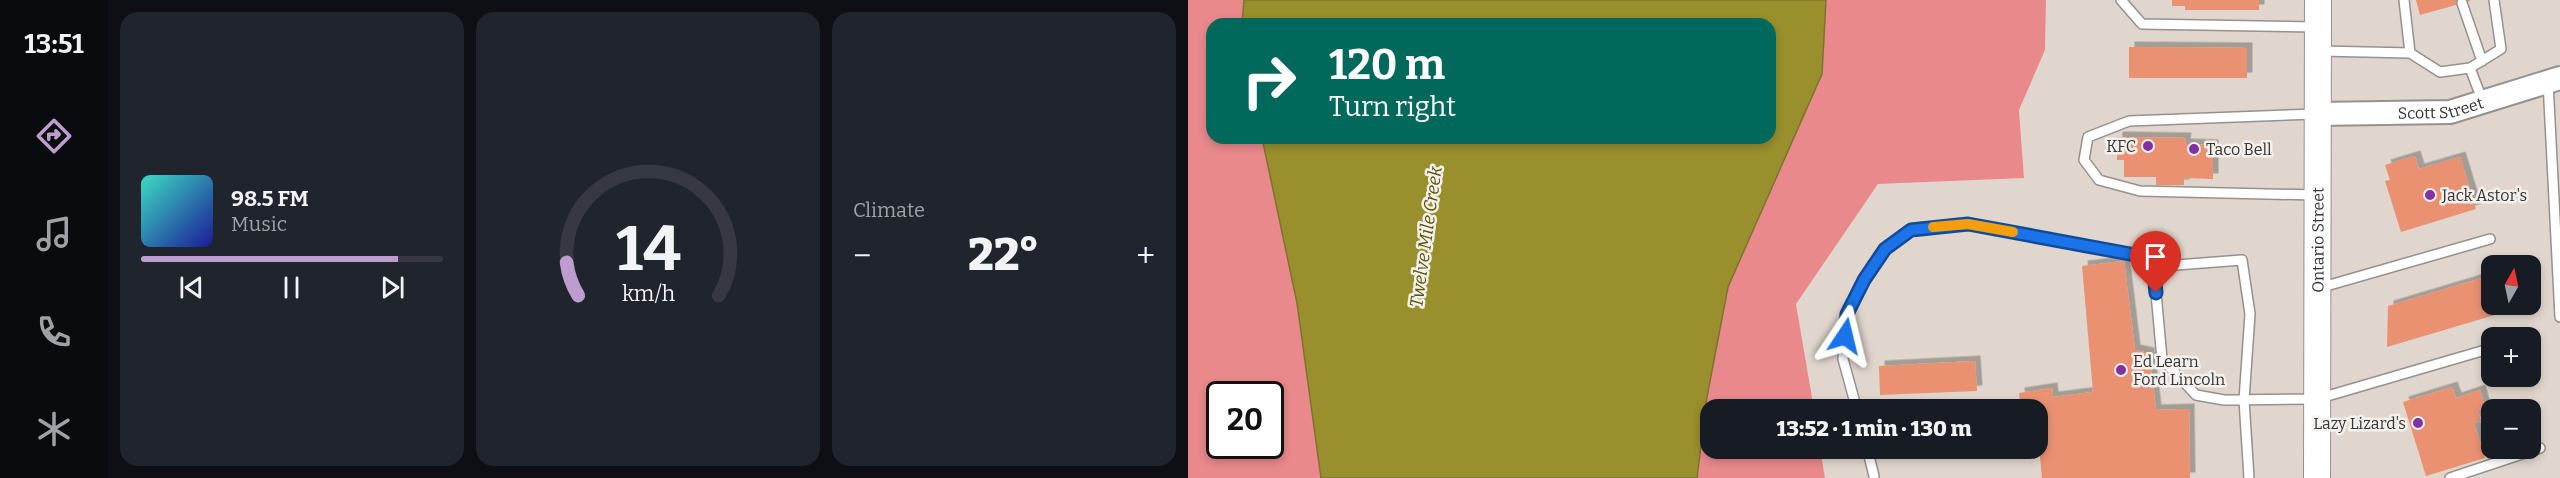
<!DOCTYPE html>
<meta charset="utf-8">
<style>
body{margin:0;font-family:Bitter,serif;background:#20242c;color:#f1f3f6;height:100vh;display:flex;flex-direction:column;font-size:22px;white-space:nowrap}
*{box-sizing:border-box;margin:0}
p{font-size:20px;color:#9ea1a6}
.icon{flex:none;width:33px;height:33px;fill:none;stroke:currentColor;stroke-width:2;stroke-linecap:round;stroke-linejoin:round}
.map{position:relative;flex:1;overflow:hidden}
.side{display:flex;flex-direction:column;gap:12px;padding:12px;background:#0d0f14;width:1080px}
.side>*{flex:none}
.banner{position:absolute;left:18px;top:18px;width:570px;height:126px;border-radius:18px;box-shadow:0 3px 9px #0003;background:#00695c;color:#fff;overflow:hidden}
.needle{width:39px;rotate:9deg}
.tools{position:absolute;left:1293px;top:255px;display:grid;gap:12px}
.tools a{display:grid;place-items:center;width:60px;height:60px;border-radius:12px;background:#171b24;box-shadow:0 3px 9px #0003;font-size:30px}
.speed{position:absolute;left:18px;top:381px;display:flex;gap:12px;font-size:30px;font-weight:700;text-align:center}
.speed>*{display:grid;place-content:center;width:78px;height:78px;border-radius:50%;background:#171b24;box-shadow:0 3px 9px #0003;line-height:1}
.speed .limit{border:3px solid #111;border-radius:9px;background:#fff;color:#111}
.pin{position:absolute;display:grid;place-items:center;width:51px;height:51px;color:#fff;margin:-62px -26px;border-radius:50% 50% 50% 0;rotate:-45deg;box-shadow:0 0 6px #0007}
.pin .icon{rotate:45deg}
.me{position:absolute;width:66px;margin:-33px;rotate:10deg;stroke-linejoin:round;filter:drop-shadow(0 0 4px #0008)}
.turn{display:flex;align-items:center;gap:21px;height:126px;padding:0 24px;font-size:27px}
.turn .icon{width:78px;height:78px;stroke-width:2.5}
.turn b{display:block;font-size:42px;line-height:51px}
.big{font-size:45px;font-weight:800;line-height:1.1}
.side .widget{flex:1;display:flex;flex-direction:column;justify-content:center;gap:9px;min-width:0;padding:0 21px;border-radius:18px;background:#20242c}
.side .dial{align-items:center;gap:0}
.dial svg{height:156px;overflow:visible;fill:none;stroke:#363941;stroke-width:7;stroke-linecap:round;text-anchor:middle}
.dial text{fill:#f1f3f6;stroke:none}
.song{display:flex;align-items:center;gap:18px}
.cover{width:72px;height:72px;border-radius:9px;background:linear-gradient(135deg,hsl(170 70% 55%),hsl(240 70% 35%))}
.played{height:6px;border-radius:3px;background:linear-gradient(90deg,#bf9cd0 85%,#363941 85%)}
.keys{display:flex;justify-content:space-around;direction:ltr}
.heat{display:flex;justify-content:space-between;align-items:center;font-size:33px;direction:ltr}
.side .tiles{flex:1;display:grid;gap:12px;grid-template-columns:repeat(3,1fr)}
.trip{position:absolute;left:512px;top:399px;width:348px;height:60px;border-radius:18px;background:#171b24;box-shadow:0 3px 9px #0003;font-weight:800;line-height:60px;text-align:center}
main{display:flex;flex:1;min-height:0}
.tab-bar{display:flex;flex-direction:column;width:108px;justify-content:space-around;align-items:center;background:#090b0e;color:#9ea1a6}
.tab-bar .icon{width:42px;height:42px}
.tab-bar .active{color:#bf9cd0}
.tab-bar b{font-size:27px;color:#f1f3f6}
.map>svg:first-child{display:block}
</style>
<main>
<nav class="tab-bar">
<b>13:51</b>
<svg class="icon active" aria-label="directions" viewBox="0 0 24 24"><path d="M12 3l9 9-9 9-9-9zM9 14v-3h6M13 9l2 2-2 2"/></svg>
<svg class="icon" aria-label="music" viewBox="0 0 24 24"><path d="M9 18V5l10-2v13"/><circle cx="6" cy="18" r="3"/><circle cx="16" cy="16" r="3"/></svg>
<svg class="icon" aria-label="phone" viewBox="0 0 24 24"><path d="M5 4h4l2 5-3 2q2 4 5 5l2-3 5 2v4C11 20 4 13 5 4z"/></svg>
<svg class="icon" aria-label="climate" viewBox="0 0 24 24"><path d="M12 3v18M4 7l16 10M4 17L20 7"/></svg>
</nav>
<section class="side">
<div class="tiles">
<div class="widget">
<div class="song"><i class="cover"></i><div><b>98.5 FM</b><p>Music</p></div></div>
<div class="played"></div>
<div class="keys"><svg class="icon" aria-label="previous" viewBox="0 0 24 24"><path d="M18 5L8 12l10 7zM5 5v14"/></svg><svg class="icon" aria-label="pause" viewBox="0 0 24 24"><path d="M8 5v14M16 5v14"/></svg><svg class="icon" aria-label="next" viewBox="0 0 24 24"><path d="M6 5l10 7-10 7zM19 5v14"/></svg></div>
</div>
<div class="widget dial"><svg viewBox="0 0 100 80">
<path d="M14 69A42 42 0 1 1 86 69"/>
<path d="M14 69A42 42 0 0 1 8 52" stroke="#bf9cd0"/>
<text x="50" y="56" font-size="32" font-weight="700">14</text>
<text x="50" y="72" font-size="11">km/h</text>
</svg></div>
<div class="widget"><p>Climate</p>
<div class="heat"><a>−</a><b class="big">22°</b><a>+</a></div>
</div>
</div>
</section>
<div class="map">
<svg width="1372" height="478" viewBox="0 0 1372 478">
<defs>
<filter id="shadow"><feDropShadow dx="5.5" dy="-5.5" stdDeviation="0" flood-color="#0004"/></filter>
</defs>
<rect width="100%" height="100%" fill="#e6e2df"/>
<!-- built -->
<path fill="#e0d6cd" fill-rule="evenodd" d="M858 0H1372V478H637L632 449 849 448V410L626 409 608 304 690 184 836 178 831 109 857 50ZM1304 266H1342V304H1304ZM1304 338H1342V376H1304ZM1304 410H1342V448H1304Z"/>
<!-- forest -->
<path fill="#e9898c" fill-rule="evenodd" d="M0 0H56L54 24H24V138H74L109 303 133 478H0ZM32 394H82V446H32Z
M638 0H858L857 50 831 110 836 178 690 184 608 304 626 409 522 410V448L632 449 637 478H509L519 397 540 287 634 74Z"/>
<!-- water -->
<path fill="#998f2d" stroke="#7c742f" stroke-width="1.5" d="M56 0H638L634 74 540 287 519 397 509 478H133L109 303 74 138H582V24H54Z"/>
<!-- building -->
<path fill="#ea9172" filter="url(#shadow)" d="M984 0H1071V10H997V6H984Z
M1228 0H1282V1L1232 15Z
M941 47 1059 48V78H941Z
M929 137 998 138 997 144 1025 145V179L996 178V185H968V177H936V160H929Z
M1227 156 1231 169 1272 157 1288 209 1213 232 1197 181 1202 180 1197 165Z
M936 261 947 350 961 353 968 410 1001 409 1002 478H854L851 447H849V410H833L831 393 864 388 865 397 905 392 894 266Z
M1304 275V304H1314L1317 312 1199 347 1200 306Z
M787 361 789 391 692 395 691 366Z
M1264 387 1268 398 1292 390 1297 408 1290 410 1293 421 1286 423 1297 458 1238 476 1215 402Z"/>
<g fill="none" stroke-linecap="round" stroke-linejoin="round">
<defs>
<path id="service" d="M933 0 954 24 1127 27
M1216 0 1222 53 1252 72 1282 68 1313 49 1306 0
M1274 3 1294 61
M1132 51 1222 53
M1282 68 1295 102
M1360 82 1372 317
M1127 114 941 121 900 137 896 160 911 180 952 191 1127 195
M962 267 1054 260 1062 314 1056 400 1061 478
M1131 288 1302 239
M669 410 655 359 659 314 676 280 697 249 723 230 780 224 953 257 966 271 974 359 1008 395 1036 400 1129 399 1304 348
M679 448 686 476
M1262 478 1352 448"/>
<g id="tertiary">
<path id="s1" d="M1129 114 1262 112 1372 78"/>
</g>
<g id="secondary">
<path id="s2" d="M1129 478 1130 0"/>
</g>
</defs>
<!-- service casing -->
<use href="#service" stroke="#95918e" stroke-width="12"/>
<!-- tertiary casing -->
<use href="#tertiary" stroke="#95918e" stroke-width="26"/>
<!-- secondary casing -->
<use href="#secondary" stroke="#95918e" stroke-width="28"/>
<!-- service -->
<use href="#service" stroke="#fff" stroke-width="9"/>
<!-- tertiary -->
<use href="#tertiary" stroke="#fff" stroke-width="22"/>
<!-- secondary -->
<use href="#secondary" stroke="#fff" stroke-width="26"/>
</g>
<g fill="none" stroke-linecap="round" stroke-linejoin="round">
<defs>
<path id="route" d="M657 336 659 314 676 280 697 249 723 230 780 224 953 256 966 271 968 293"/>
</defs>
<!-- route casing -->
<use href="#route" stroke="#114b97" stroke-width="15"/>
<!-- route -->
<use href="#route" stroke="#1a73e8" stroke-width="10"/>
<!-- slow -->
<path stroke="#f59e0b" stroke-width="10" d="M745 227 780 224 825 232"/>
</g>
<!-- markers -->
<g fill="#8131a1" stroke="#f4f0ed" stroke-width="2">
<circle cx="960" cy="146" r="6"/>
<circle cx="1006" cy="149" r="6"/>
<circle cx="1242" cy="195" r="6"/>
<circle cx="933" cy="370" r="6"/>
<circle cx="1230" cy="423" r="6"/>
</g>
<g text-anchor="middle" stroke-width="5" stroke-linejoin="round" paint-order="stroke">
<!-- street labels -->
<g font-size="16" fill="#373534" stroke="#f4f0ed">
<text dy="6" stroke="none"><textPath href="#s1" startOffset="124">Scott Street</textPath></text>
<text dy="6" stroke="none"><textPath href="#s2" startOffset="238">Ontario Street</textPath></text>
</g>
<!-- poi labels -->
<g font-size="16" fill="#373534" stroke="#f4f0ed" text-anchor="start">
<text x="948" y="152" text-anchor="end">KFC</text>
<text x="1018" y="155">Taco Bell</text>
<text x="1254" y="201">Jack Astor's</text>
<text x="945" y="367">Ed Learn<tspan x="945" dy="18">Ford Lincoln</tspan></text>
<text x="1218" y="429" text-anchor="end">Lazy Lizard's</text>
</g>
<!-- water labels -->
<g font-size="18" font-style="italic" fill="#5a5307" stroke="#f4f0ed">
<text transform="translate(238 237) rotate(-82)" y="6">Twelve Mile Creek</text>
</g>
</g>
</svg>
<div class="tools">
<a><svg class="needle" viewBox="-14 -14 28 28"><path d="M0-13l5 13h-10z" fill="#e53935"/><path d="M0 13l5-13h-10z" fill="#9ea1a6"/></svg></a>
<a>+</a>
<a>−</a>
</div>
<div class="speed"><div class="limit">20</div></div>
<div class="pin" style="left:968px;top:293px;background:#d93025"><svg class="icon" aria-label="arrive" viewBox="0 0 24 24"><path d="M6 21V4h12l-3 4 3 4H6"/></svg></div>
<svg class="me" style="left:657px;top:336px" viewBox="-20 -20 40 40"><path d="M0-17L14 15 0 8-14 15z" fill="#1a73e8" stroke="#fff" stroke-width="4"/></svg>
<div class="trip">13:52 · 1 min · 130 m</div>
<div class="banner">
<div class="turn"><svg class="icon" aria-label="right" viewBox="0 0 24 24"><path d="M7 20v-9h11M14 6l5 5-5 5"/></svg><div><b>120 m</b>Turn right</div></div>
</div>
</div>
</main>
